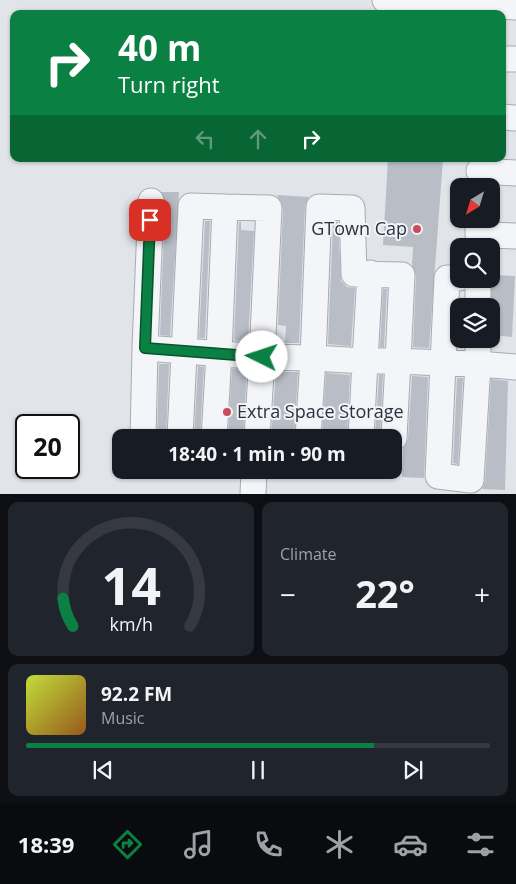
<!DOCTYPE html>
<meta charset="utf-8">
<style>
body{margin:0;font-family:"Open Sans",sans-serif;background:#20242c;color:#f1f3f6;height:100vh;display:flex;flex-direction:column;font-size:19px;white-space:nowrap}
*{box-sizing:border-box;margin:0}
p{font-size:16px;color:#9ea1a6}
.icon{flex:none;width:28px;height:28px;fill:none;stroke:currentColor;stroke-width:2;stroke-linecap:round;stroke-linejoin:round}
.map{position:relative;height:494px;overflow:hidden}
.panel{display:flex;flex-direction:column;gap:8px;padding:8px;background:#0d0f14;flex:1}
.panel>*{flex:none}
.hud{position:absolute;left:10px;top:10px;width:496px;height:152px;border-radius:10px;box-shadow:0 1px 4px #0004;background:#0b8043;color:#fff;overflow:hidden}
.needle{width:32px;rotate:218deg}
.controls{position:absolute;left:450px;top:178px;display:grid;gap:10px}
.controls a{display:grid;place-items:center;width:50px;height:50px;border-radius:10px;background:#171b24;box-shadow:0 1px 4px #0004;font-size:25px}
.speed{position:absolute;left:15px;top:414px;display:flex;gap:10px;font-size:25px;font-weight:700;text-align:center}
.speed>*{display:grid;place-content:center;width:65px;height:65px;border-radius:50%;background:#171b24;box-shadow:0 1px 4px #0004;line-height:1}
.speed .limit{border:2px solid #111;border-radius:8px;background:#fff;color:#111}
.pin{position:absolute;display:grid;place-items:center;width:42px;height:42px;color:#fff;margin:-21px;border-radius:10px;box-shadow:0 2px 8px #0006}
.me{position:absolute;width:55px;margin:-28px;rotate:274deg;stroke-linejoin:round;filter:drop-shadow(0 0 4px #0008)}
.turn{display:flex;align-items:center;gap:18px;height:105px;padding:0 25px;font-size:22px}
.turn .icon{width:65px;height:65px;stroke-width:2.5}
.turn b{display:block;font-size:35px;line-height:42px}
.lanes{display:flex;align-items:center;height:48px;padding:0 25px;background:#0003;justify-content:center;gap:25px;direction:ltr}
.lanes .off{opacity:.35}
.big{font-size:38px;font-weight:700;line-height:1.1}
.panel .widget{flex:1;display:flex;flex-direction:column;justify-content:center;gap:8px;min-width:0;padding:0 18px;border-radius:10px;background:#20242c}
.panel .dial{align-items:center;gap:0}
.dial svg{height:130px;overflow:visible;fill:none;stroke:#363941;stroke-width:7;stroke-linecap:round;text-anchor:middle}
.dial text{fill:#f1f3f6;stroke:none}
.song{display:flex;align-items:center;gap:15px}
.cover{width:60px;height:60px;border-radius:8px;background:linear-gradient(135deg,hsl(70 70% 55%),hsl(30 70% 35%))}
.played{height:5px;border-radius:2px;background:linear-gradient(90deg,#0b8043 75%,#363941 75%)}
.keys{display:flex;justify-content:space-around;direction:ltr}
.heat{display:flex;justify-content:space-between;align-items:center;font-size:28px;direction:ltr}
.panel .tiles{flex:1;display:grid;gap:8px;grid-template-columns:1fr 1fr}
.widget:last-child{grid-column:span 2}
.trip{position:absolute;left:112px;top:429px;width:290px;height:50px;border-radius:10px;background:#171b24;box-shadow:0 1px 4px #0004;font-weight:700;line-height:50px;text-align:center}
.tabs{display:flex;height:80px;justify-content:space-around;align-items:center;background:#090b0e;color:#9ea1a6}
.tabs .icon{width:35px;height:35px}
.tabs .current{color:#0b8043}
.tabs b{font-size:22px;color:#f1f3f6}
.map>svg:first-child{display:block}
</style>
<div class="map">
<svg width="516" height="494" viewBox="0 0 516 494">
<rect width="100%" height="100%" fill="#e1e4e9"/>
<!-- building -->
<path fill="#b9bdc6" d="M388 159H443L429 348 413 347 416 276 412 266 413 247 383 245Z
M161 192H179L170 336 160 335 165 202Z
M277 195 309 197 305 206 299 343H285L286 326 278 325 283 209Z
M205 221H210L205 338H199Z
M239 222H241V230L254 231 248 342 234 340Z
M333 222H338L341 281 347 287 355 288 351 346 328 344Z
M491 275 515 276 512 337 491 335Z
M383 289H387L384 347H380Z
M159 364H169L166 438H157Z
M198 366 204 367 200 438H194Z
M232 369 247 370 243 438H228Z
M276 372H298L294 438H271Z
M326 373 350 375 347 438H322Z
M379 375H383L380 438H375Z
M412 376 428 377 424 478 402 477 403 449 408 439Z
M457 378H463L458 464 453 463Z
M491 379 508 381 505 490 482 489 485 481Z"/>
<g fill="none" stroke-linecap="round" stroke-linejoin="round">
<defs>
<path id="minor" d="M385 0 516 7
M502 59H516
M502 117 516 118
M479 171 516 173
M151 201 145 348 262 357 257 438
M225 207 269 208 262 357 313 358 319 207 352 208 354 274 402 275 398 361H365L370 273
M478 219V235L516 236
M459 278H447L443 363 478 364V339
M478 279V306
M143 438 145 348
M180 438 191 206 225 207 219 354 214 438
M308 438 313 358 365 361 361 438
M394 438 398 361 443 363 438 476 471 480 478 364 516 367
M253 494 254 470"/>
</defs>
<!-- minor casing -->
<use href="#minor" stroke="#a6abb3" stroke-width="27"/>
<!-- minor -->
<use href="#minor" stroke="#f4f5f8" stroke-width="25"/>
</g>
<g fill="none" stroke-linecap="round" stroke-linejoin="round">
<defs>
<path id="route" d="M150 220 145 348 262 357"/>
</defs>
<!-- route casing -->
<use href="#route" stroke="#07532c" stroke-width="12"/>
<!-- route -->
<use href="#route" stroke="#0b8043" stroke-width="9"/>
</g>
<!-- markers -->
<g fill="#ca4b5b" stroke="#f1f3f7" stroke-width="2">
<circle cx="417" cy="229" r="5"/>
<circle cx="227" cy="412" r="5"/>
</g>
<g text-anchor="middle" stroke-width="4" stroke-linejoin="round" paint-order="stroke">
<!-- poi labels -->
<g font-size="18" fill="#2a3241" stroke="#f1f3f7" text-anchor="end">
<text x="407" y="235">GTown Cap</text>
<text x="237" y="418" text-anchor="start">Extra Space Storage</text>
</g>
</g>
</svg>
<div class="controls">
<a><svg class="needle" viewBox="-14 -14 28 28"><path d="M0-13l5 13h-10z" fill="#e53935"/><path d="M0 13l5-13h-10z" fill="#9ea1a6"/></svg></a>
<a><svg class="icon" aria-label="search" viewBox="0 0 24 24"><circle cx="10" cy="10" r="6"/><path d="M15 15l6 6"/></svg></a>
<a><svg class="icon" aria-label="layers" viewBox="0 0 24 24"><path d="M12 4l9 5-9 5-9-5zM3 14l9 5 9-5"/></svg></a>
</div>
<div class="speed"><div class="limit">20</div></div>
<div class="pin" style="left:150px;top:220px;background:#d93025"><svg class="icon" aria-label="arrive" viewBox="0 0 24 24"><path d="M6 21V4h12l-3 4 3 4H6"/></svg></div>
<svg class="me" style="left:262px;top:357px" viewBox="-20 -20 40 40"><circle r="19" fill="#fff"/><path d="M0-13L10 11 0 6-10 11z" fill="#0b8043"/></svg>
<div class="trip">18:40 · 1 min · 90 m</div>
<div class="hud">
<div class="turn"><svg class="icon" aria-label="right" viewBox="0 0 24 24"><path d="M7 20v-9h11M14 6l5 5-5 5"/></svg><div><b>40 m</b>Turn right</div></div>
<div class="lanes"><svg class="icon off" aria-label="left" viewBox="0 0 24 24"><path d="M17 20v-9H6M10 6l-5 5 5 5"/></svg><svg class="icon off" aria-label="ahead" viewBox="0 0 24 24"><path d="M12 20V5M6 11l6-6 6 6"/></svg><svg class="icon" aria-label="right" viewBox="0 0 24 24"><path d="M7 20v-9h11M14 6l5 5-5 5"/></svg></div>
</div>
</div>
<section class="panel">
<div class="tiles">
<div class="widget dial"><svg viewBox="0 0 100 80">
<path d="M14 69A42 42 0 1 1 86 69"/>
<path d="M14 69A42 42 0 0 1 8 52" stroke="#0b8043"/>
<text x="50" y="56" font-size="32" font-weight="700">14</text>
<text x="50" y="72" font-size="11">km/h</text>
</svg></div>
<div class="widget"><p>Climate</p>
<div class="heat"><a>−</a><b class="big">22°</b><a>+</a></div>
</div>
<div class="widget">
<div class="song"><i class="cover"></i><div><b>92.2 FM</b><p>Music</p></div></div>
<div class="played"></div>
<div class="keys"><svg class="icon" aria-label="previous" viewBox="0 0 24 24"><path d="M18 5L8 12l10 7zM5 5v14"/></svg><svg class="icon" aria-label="pause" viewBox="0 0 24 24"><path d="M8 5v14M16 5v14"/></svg><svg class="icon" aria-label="next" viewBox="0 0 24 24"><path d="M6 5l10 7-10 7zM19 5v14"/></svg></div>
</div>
</div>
</section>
<nav class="tabs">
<b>18:39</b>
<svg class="icon current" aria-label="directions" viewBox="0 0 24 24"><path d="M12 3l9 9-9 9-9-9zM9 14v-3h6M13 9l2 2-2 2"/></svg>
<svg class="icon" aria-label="music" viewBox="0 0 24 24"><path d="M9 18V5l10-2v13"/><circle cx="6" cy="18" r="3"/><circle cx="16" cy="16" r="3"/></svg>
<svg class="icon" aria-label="phone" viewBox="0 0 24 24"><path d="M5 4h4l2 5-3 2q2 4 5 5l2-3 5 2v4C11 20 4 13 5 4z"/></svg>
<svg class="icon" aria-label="climate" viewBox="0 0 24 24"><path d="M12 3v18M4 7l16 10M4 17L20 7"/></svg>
<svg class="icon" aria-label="car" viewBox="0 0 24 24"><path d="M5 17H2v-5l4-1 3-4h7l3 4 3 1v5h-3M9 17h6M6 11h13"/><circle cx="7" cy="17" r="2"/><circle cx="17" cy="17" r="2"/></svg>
<svg class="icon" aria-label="filters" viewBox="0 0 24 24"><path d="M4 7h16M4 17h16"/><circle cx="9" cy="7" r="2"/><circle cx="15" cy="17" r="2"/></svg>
</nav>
